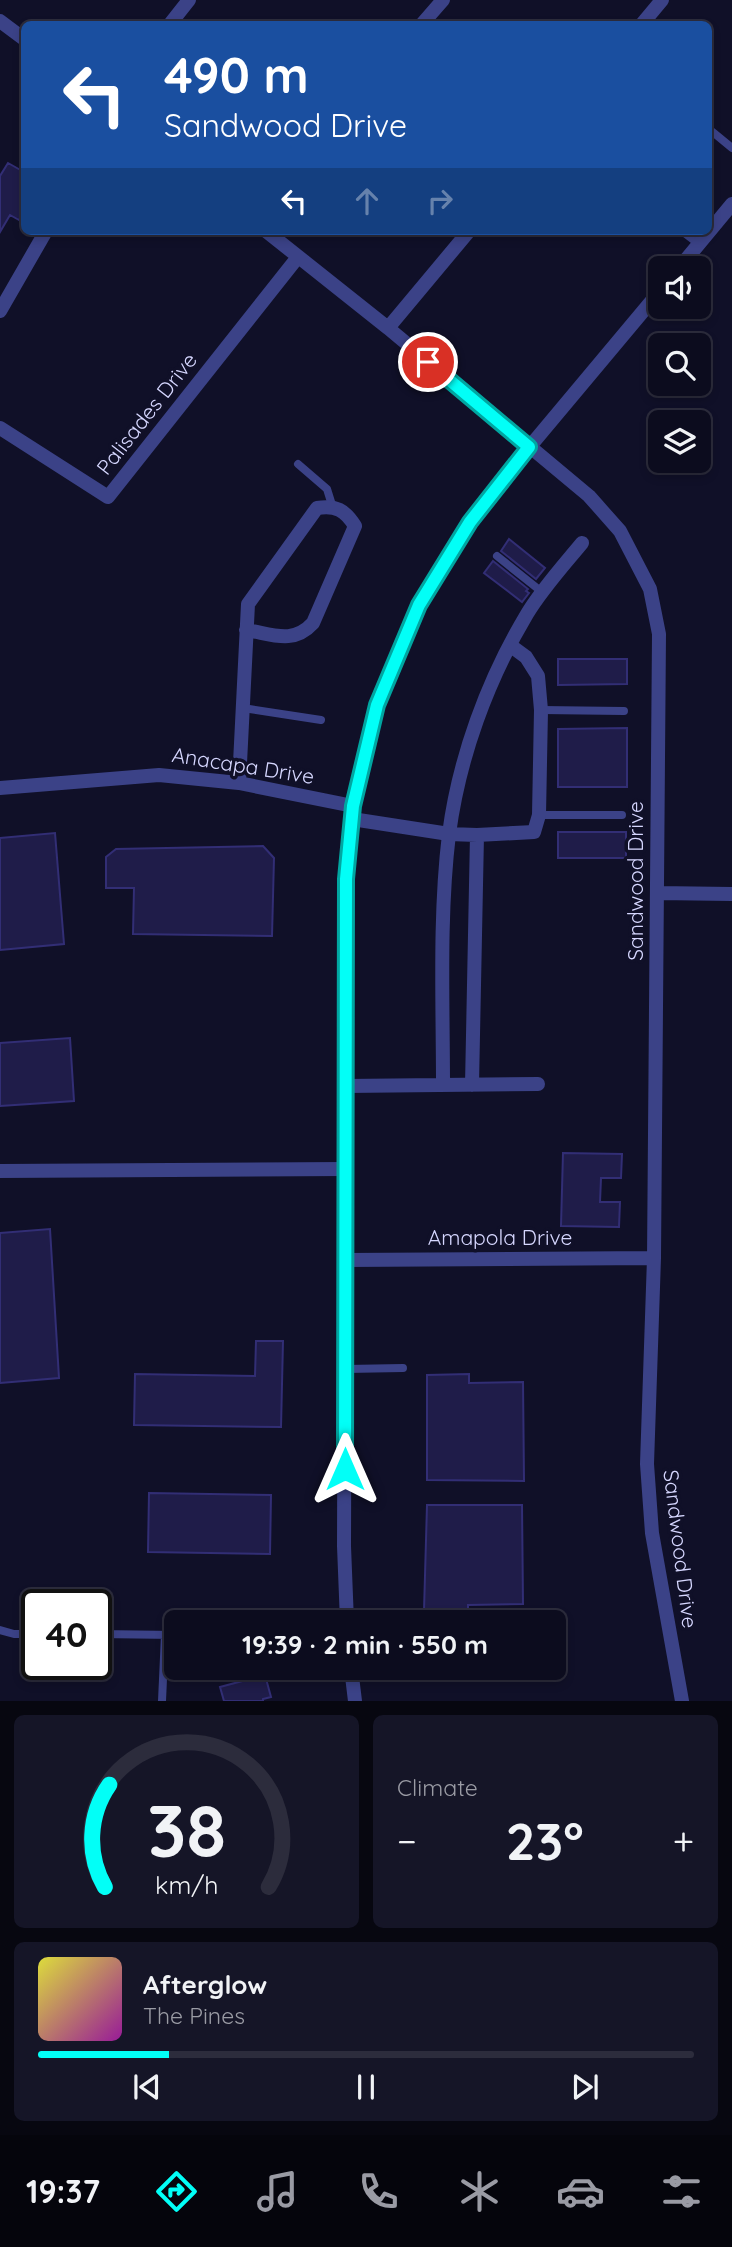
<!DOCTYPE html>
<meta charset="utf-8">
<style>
body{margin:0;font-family:Quicksand,sans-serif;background:#151527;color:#f1f3f6;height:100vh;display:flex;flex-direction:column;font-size:26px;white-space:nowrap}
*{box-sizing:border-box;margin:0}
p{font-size:23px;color:#9a9ba4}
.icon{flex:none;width:38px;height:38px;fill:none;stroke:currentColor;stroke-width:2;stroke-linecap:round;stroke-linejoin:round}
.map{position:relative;height:1701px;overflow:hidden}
.side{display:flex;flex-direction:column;gap:14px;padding:14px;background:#070710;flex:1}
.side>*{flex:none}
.banner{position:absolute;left:21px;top:21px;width:691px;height:214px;border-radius:10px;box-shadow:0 4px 10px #0003,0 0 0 2px #2c2c3c;background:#1a4fa0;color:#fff;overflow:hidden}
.fabs{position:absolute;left:648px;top:256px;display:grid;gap:14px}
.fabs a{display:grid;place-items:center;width:63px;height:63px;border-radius:10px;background:#0c0c1e;box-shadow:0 4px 10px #0003,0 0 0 2px #2c2c3c;font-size:35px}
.speed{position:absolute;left:21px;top:1589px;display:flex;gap:14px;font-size:35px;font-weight:700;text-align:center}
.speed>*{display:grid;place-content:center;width:91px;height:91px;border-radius:50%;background:#0c0c1e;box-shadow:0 4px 10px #0003,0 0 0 2px #2c2c3c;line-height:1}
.speed .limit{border:4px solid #111;border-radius:10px;background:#fff;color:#111}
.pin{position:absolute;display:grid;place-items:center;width:60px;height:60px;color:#fff;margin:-30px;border:4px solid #fff;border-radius:50%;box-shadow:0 2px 7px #0007}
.me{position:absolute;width:77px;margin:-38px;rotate:0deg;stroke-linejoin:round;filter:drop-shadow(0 0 5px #0008)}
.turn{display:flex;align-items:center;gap:24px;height:147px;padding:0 28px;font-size:32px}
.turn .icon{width:91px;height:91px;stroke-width:2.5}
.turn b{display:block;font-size:49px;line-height:60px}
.lanes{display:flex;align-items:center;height:66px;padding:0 28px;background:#0003;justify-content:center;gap:35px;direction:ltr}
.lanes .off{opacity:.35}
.big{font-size:52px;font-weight:700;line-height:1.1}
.side .tile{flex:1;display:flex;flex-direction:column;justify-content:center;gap:10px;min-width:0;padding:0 24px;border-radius:10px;background:#151527}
.side .dial{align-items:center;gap:0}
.dial svg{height:182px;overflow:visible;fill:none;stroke:#2c2c3c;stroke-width:7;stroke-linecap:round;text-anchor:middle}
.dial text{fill:#f1f3f6;stroke:none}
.song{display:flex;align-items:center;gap:21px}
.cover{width:84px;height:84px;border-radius:10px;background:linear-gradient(135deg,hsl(60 70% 55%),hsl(300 70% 35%))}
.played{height:7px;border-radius:4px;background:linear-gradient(90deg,#02fff7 20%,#2c2c3c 20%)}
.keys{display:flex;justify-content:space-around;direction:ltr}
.heat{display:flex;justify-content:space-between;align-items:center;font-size:38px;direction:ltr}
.side .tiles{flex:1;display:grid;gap:14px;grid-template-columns:1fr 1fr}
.tile:last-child{grid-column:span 2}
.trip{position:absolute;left:164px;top:1610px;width:402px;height:70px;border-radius:10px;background:#0c0c1e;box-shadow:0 4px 10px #0003,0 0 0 2px #2c2c3c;font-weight:700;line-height:70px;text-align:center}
.tabs{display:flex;height:112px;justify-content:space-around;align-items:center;background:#05050c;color:#9a9ba4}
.tabs .icon{width:49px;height:49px}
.tabs .selected{color:#02fff7}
.tabs b{font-size:32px;color:#f1f3f6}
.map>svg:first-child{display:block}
</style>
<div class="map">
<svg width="732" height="1701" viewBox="0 0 732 1701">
<rect width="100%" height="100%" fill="#101028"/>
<!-- building -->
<path fill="#1f1c49" stroke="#322e75" stroke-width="2" d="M8 163 24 172V212L19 220 10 215 0 232V176Z
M509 539 545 568 536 579 501 551Z
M493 561 528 589 526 591 529 593 522 602 484 573Z
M558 659H627V684L558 685Z
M627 728V787H558V729Z
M558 832H626V858H558Z
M55 833 64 944 0 950V838Z
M263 846 274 858 272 936 133 934 134 888H106V857L116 849Z
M70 1038 74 1101 0 1106V1043Z
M563 1153 622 1154 621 1178H601L600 1202H620L619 1227 561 1226Z
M50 1229 59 1378 0 1383V1233Z
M256 1341H283L281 1427 134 1425 135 1374 255 1376Z
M469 1374V1383L523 1382 524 1481 427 1480V1375Z
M149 1493 271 1495 270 1554 148 1552Z
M427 1505H522L523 1604 468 1605V1612L424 1611Z
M265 1675 271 1697 263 1699V1701H224L220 1687Z"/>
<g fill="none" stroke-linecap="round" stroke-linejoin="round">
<!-- service -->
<path stroke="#3b4287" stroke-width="8" d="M709 129 732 148
M682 231 699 244
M298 464 327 489 332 505
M497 556 542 592
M243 708 321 720
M541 710 624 711
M539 815H622
M346 1369 403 1368
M400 1622H404
M0 1630 14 1634H37
M96 1634 177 1635
M162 1701 165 1635"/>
<!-- minor -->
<path stroke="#3b4287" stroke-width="14" d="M0 21 24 39
M170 24 189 0
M422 24 443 0
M642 24 662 0
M266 231 388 328 589 496 620 531 650 589 659 634 654 1258 647 1464 652 1533 682 1701
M0 311 46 231
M388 328 469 231
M0 428 108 497 298 257
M239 783 248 604 317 508C336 505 345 510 355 526L313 623C293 645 272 634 246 630
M0 788 159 775 239 783 353 806
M352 819 449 834 477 835 472 1085
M477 835 534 832 539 815 541 710 538 676 526 657 511 646
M657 893 732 894
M443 1085C443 1002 439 917 449 834 459 758 487 681 527 614 542 589 563 566 582 543
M346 1086 538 1084
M0 1171 346 1169
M346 1260 654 1258"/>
<!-- tertiary -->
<path stroke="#3b4287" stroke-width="14" d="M679 268 732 204
M347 1622 344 1546 346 879 353 806 377 705 420 605 470 522 501 481 660 291
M351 1668 355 1701"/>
</g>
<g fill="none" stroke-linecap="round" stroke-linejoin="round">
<defs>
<path id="route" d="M345 1469 346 879 353 806 377 705 419 605 470 522 529 447 428 362"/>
</defs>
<!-- route casing -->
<use href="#route" stroke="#01a6a1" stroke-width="18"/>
<!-- route -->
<use href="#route" stroke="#02fff7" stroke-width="12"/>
</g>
<g text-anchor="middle" stroke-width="7" stroke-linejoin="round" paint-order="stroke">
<!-- street labels -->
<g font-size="21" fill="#d6d7ff" stroke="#101028">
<text transform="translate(147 414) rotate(-52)" y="7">Palisades Drive</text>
<text transform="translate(243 766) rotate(9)" y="7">Anacapa Drive</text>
<text transform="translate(636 881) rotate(-90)" y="7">Sandwood Drive</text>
<text x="500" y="1245">Amapola Drive</text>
<text transform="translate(680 1549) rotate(83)" y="7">Sandwood Drive</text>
</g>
</g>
</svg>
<div class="fabs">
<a><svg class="icon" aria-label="sound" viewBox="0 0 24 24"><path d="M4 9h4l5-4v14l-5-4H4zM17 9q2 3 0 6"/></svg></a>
<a><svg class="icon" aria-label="search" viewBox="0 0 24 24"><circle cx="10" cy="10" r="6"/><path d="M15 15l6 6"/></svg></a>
<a><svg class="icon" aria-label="layers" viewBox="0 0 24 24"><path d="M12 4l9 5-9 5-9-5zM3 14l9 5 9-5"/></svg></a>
</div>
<div class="speed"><div class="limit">40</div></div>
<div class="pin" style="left:428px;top:362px;background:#d93025"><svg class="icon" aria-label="arrive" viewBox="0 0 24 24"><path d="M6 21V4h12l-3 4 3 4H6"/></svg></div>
<svg class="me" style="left:345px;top:1469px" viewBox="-20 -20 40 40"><path d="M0-17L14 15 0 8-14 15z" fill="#02fff7" stroke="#fff" stroke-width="4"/></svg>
<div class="trip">19:39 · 2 min · 550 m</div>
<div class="banner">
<div class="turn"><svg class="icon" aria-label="left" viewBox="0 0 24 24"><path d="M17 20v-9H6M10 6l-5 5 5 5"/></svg><div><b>490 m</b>Sandwood Drive</div></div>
<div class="lanes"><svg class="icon" aria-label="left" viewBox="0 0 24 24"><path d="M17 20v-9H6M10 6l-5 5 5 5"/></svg><svg class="icon off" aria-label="ahead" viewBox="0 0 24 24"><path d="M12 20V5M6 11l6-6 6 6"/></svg><svg class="icon off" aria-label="right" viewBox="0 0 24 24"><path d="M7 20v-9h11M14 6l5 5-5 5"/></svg></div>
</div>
</div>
<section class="side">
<div class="tiles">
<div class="tile dial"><svg viewBox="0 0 100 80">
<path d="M14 69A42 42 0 1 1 86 69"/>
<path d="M14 69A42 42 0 0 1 16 24" stroke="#02fff7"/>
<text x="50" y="56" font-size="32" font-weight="700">38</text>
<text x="50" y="72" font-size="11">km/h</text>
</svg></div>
<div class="tile"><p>Climate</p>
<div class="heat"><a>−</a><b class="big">23°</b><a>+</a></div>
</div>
<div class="tile">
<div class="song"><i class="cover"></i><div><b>Afterglow</b><p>The Pines</p></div></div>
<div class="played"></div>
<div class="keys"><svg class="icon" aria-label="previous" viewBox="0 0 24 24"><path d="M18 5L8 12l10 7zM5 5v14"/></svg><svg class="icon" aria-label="pause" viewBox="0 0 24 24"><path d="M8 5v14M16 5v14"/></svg><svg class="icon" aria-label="next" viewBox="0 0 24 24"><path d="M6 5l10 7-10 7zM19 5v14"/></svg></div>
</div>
</div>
</section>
<nav class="tabs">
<b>19:37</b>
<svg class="icon selected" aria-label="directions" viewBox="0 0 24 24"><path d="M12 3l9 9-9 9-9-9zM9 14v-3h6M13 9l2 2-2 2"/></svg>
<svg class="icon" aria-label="music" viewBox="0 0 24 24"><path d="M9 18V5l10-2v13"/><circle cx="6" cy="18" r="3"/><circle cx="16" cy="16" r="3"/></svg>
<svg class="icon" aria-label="phone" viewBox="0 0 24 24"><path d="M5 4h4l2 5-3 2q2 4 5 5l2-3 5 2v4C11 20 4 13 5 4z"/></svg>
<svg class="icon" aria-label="climate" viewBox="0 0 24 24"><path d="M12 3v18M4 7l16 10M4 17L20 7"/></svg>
<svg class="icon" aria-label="car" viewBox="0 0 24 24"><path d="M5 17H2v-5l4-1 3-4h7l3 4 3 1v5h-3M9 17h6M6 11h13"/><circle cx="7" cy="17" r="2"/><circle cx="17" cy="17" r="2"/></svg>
<svg class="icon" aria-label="filters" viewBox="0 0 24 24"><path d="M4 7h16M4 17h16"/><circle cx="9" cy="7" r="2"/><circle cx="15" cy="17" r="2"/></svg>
</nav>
